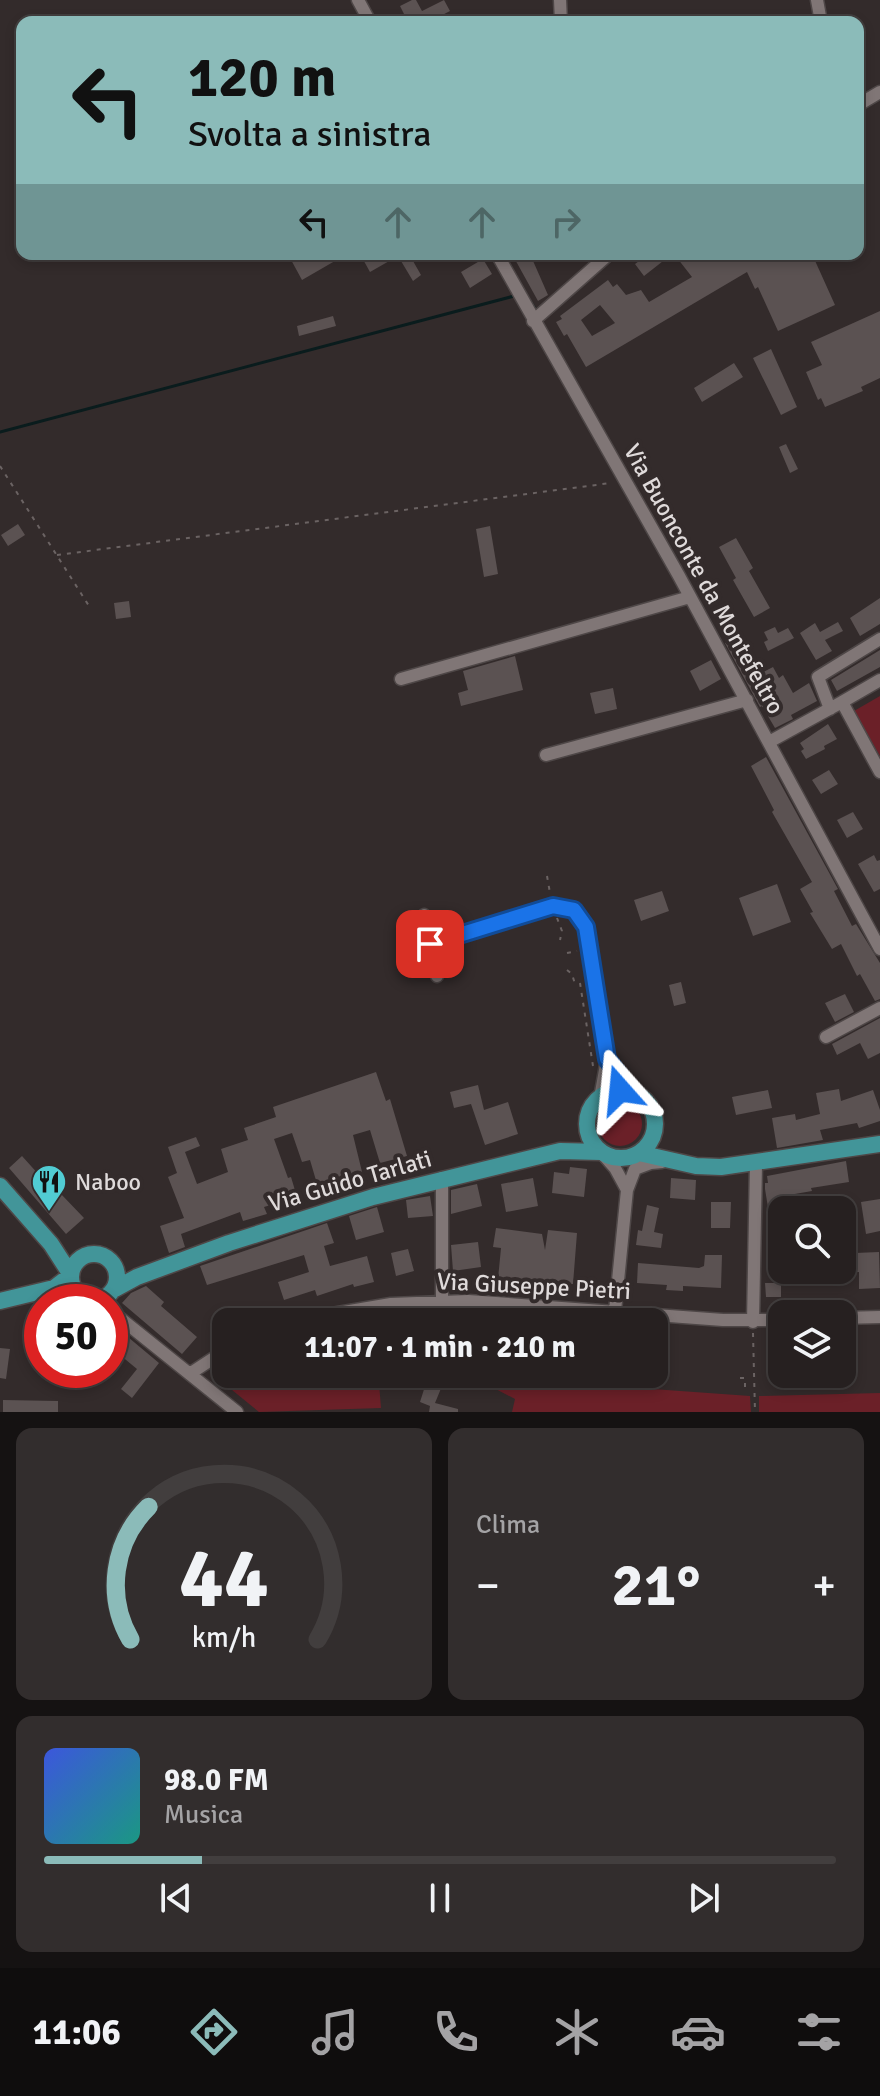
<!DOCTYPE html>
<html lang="it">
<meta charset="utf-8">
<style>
body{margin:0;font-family:Signika,sans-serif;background:#322d2d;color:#f1f3f6;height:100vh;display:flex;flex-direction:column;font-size:30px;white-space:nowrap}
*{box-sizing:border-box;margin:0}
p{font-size:26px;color:#a4a3a5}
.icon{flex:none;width:44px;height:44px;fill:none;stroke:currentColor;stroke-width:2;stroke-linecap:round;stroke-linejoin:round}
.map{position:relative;height:1412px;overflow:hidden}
.side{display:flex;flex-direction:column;gap:16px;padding:16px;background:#151212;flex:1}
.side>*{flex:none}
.banner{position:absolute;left:16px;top:16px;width:848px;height:244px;border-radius:16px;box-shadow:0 4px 12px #0003,0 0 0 2px #423e3e;background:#8bbbb9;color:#111;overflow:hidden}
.tools{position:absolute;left:768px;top:1196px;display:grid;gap:16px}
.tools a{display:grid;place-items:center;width:88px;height:88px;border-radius:16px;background:#262020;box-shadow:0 4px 12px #0003,0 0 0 2px #423e3e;font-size:40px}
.speed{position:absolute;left:24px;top:1284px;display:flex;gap:16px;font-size:40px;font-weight:700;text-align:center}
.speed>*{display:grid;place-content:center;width:104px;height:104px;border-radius:50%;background:#262020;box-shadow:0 4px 12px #0003,0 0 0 2px #423e3e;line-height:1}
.speed .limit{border:12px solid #d22;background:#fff;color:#111}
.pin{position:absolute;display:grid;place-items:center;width:68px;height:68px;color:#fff;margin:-34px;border-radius:16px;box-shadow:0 4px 12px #0006}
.me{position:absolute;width:88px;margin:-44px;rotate:342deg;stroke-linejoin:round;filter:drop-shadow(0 0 6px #0008)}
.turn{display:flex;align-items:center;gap:28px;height:168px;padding:0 40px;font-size:36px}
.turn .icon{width:104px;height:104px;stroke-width:2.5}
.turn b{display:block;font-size:56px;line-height:68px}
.lanes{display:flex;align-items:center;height:76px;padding:0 40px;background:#0003;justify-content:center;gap:40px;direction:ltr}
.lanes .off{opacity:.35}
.big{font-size:60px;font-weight:800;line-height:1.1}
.side .tile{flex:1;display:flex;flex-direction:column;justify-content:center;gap:12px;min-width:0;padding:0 28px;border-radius:16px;background:#322d2d}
.side .dial{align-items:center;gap:0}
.dial svg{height:208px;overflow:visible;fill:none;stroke:#423e3e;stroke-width:7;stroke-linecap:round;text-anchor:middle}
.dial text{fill:#f1f3f6;stroke:none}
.song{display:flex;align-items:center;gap:24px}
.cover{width:96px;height:96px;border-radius:12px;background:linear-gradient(135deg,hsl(230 70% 55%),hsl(170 70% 35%))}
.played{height:8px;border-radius:4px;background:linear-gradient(90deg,#8bbbb9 20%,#423e3e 20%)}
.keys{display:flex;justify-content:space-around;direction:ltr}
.heat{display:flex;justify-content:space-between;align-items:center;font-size:44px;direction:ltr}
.side .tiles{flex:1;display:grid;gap:16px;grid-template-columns:1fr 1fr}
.tile:last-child{grid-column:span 2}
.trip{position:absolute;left:212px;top:1308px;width:456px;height:80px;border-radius:16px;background:#262020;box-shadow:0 4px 12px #0003,0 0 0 2px #423e3e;font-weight:800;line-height:80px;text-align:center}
.tab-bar{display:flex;height:128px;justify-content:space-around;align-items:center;background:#0f0d0d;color:#a4a3a5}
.tab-bar .icon{width:56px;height:56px}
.tab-bar .active{color:#8bbbb9}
.tab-bar b{font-size:36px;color:#f1f3f6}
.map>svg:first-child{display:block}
</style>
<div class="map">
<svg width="880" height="1412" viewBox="0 0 880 1412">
<rect width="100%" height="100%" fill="#332b2b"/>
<!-- green -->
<path fill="#6b2028" d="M880 696V756L854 711Z
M598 1124a22 22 0 1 1 44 0a22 22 0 1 1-44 0Z
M469 1308 507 1310 505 1322H327Z
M226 1362V1374H421L379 1383 381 1408 259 1412 221 1381 219 1369Z
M467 1374H541V1381L750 1396 751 1412H512L515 1399Z
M880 1393V1412H759V1396Z"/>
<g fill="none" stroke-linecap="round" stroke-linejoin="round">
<!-- stream -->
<path stroke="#0a1c1d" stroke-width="3" d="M525 293 538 313
M0 432 518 295"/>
</g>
<!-- building -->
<path fill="#5b5252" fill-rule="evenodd" d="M412 0H416L422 11 444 0 450 11 429 22H408L400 6Z
M298 254H347L302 280 290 258Z
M360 254H409L421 275 413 281 398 256 370 272Z
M512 254H530L548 295 538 301Z
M649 254H672L644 276 635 264Z
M674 254H812L835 305 778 331 758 287 755 289 747 272 586 367 567 334 564 336 556 322 562 319 560 316 608 280 613 287 617 284 626 295 641 290 649 302 692 277ZM600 305 615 323 592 336 581 320Z
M483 259 492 274 470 288 461 272Z
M880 311V378L861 387 863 391 825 407 821 398 818 400 806 372 822 365 811 342Z
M333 316 336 326 299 336 297 326Z
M771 349 797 407 781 415 753 358Z
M734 363 743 377 702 402 694 388Z
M786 444 798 469 790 473 779 447Z
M18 524 25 535 8 546 1 535Z
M490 526 498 574 484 577 476 529Z
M736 538 753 568 749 571 770 608 754 617 733 580 736 578 719 547Z
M880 598V624L860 636 850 618Z
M129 601 131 617 116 619 114 603Z
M838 622 843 631 825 640 832 651 816 660 800 633 815 623 820 632Z
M775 627 778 633 788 628 794 638 768 651 764 642 768 640 764 632Z
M737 637 758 675 773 667 779 678 783 675 793 693 809 683 817 701 791 715 793 719 775 728 762 706 760 707 725 643Z
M880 650V667L837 691 831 680Z
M515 656 523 690 461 706 458 693 468 690 463 671Z
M711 660 721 679 700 691 690 671Z
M613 688 617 709 595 714 590 693Z
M828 724 837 739 824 746 825 749 806 759 801 751 804 749 800 743Z
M766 757 838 889 834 891 852 926 856 924 880 963V999L875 1001 860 974 857 976 841 944 832 949 810 913 813 912 800 889 812 882 772 812 774 810 751 766Z
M829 770 838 784 821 794 812 780Z
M853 812 863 829 847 838 837 820Z
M874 855 877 861 880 860V889L874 892 858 864Z
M777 884 791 922 753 936 739 898Z
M662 891 669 911 641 921 634 900Z
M681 982 686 1003 674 1006 669 985Z
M845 994 854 1012 835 1022 825 1003Z
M880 1018V1053L868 1059 860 1043 837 1055 832 1044Z
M376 1072 386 1101 390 1099 407 1156 380 1163 370 1130 353 1135 364 1180 320 1194 310 1160 302 1162 292 1133 274 1139 288 1178 291 1177 297 1197 264 1207 267 1214 243 1221 240 1212 181 1234 185 1247 169 1253 160 1226 184 1218 168 1177 177 1173 168 1147 196 1137 200 1146 185 1152 197 1184 228 1172 221 1149 248 1140 244 1128 276 1117 273 1107Z
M478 1085 484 1110 508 1102 518 1134 485 1145 471 1104 454 1108 450 1092Z
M839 1089 841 1101 873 1090 880 1110V1121L859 1128 857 1123 820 1130 823 1140 777 1148 772 1118 795 1114 796 1120 820 1114 816 1093Z
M768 1090 772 1108 736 1115 732 1097Z
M22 1156 58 1196 61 1194 84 1218 66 1234 9 1168Z
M846 1161 849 1182 811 1188 812 1191 789 1195 792 1210H782V1224L771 1226 765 1189V1183H768L767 1176Z
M570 1167 587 1169 584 1197 552 1193 554 1172 569 1174Z
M533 1178 538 1206 506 1212 501 1184Z
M671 1178 696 1180 695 1200 670 1198Z
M477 1184 482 1206 451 1214V1190Z
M430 1196 433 1216 408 1218 406 1200Z
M880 1199V1231L866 1234 861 1202Z
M711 1202H731L730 1228H711Z
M647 1205 659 1208 654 1232 663 1234 661 1248 636 1245 638 1230 642 1231Z
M377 1207 384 1232 356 1240 349 1216Z
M327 1223 334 1243 324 1246 330 1266 367 1256 374 1282 354 1287 353 1284 317 1296 315 1290 284 1300 278 1282 309 1272 304 1255 207 1285 200 1266Z
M496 1228 542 1234 545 1250 548 1230 577 1233 573 1284 498 1279 501 1248 493 1247Z
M478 1242 481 1267 453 1271 451 1245Z
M773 1242H782V1264L772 1263Z
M408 1249 414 1271 396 1276 391 1253Z
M879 1252 880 1288 859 1289V1272H855V1253Z
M705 1255H722L721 1288 683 1286V1291L666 1290 667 1285 637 1283 638 1263 699 1268 704 1266Z
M765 1283H781V1297H766Z
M146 1286 164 1302 161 1306 197 1337 182 1354 122 1303 131 1293Z
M110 1322 159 1363 132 1398 121 1389 137 1369 120 1355 110 1367Z
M0 1348 10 1349 6 1379 0 1378Z
M426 1383 442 1386 435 1403 458 1409V1412H429L430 1406 420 1402Z
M3 1400 58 1401V1412H3Z"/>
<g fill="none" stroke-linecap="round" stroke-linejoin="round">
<defs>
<path id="minor" d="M358 0 370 22
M560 0 561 22
M817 0 821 22
M858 105 880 92
M497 254 679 576 880 949
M533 321 609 254
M401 679 690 597
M842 702 880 680
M830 709 818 677 880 639
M769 742 842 702 880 772
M546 755 747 700
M424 915 437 976
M430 944 553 906C569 905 580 912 586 927L607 1059 600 1098
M826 1037 880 1008
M607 1059 631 1092
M601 1152 615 1168 627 1190
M442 1178V1302
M98 1300 100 1302
M110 1310 237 1412
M615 1311 627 1190 635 1169 651 1163 662 1162
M842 1318 880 1317
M285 1322 391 1304 468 1301 723 1320H782
M753 1322 756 1164
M191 1373 226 1350"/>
<path id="major" d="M587 1124a34 34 0 1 1 68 0a34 34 0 1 1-68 0Z
M639 1153 696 1166 721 1167 880 1144
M0 1186 51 1244 71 1275 54 1288 0 1301
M71 1277a23 23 0 1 1 46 0a23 23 0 1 1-46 0Z
M115 1289 137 1277 229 1243 373 1197 560 1151 601 1152"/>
</defs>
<!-- minor casing -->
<use href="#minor" stroke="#4e4747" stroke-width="15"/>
<!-- major casing -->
<use href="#major" stroke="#4e4747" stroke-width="19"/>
<!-- path -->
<path stroke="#6b6363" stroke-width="2" stroke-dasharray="4 6" stroke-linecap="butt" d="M0 466 89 606
M57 555 611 483
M547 876 550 893
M557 918 562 931 560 940
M567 953 577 951
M567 970 572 974 575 984 578 983
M580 983 593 1066
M753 1333 755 1412
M740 1378H745V1391"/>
<!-- minor -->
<use href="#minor" stroke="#807676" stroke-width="12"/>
<!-- major -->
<use href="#major" stroke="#429599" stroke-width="16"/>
</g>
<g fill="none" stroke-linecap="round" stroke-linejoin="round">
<defs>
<path id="route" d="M430 944 553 906 574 910 586 927 607 1059 631 1092 620 1090"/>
</defs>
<!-- route casing -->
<use href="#route" stroke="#114b97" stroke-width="20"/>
<!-- route -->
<use href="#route" stroke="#1a73e8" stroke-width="14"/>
</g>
<!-- icons -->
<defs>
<symbol id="restaurant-pin" viewBox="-11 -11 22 30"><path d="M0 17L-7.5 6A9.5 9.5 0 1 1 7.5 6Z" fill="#51ccd3" stroke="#332b2b"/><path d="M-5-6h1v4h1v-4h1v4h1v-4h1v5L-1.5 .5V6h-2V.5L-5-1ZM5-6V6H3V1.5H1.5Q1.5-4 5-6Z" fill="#111"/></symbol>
</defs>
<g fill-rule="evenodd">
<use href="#restaurant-pin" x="29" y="1162" width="40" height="54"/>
</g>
<g text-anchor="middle" stroke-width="8" stroke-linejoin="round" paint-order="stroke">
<!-- street labels -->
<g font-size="24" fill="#dfdada" stroke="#332b2b">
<text transform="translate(704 579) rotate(61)" y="8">Via Buonconte da Montefeltro</text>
<text transform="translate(350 1181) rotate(-16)" y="8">Via Guido Tarlati</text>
<text transform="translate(534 1286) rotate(3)" y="8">Via Giuseppe Pietri</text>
</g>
<!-- poi labels -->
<g font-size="24" fill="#dfdada" stroke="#332b2b" text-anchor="start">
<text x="75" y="1190">Naboo</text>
</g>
</g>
</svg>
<div class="tools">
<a><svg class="icon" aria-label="search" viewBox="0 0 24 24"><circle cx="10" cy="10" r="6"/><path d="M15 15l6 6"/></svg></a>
<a><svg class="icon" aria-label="layers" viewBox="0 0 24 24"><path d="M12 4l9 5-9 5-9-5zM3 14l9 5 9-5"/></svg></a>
</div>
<div class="speed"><div class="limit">50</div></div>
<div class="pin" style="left:430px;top:944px;background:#d93025"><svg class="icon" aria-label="arrive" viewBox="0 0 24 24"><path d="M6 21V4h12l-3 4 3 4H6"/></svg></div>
<svg class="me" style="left:620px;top:1090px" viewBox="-20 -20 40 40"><path d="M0-17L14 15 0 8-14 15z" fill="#1a73e8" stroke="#fff" stroke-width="4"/></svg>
<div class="trip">11:07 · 1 min · 210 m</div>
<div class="banner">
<div class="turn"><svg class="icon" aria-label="left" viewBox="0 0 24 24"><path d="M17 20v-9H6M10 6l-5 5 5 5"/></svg><div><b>120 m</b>Svolta a sinistra</div></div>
<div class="lanes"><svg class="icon" aria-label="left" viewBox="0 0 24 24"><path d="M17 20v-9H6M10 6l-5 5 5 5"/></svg><svg class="icon off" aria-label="ahead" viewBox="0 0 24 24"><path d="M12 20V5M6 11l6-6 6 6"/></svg><svg class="icon off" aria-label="ahead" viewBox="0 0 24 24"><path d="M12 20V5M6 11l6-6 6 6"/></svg><svg class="icon off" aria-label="right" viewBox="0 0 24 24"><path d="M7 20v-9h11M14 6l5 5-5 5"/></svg></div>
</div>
</div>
<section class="side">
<div class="tiles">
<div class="tile dial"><svg viewBox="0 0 100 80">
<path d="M14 69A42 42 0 1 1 86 69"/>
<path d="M14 69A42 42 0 0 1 21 18" stroke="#8bbbb9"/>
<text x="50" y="56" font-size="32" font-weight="700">44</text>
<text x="50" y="72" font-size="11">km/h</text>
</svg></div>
<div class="tile"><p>Clima</p>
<div class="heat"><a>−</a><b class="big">21°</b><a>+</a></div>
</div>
<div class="tile">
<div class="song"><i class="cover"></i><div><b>98.0 FM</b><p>Musica</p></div></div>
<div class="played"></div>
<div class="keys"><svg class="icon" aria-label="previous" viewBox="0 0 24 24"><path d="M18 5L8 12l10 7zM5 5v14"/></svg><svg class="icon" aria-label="pause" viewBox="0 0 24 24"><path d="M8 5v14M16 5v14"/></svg><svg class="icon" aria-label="next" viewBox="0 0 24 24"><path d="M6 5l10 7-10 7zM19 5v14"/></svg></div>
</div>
</div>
</section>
<nav class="tab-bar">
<b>11:06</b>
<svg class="icon active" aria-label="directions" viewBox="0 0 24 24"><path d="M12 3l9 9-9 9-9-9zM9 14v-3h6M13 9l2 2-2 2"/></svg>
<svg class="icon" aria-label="music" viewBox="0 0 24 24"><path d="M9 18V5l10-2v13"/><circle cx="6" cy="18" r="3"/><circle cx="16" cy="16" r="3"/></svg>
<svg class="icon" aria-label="phone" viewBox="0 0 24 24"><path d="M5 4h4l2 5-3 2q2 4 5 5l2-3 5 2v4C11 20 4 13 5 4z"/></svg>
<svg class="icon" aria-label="climate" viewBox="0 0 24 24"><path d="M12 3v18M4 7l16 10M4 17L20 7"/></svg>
<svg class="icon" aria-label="car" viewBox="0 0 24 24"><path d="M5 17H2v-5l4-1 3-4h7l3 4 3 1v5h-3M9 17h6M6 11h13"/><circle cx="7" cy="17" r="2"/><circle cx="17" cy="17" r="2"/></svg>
<svg class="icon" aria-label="filters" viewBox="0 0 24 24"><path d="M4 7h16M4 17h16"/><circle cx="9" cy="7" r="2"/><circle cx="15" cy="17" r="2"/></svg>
</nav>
